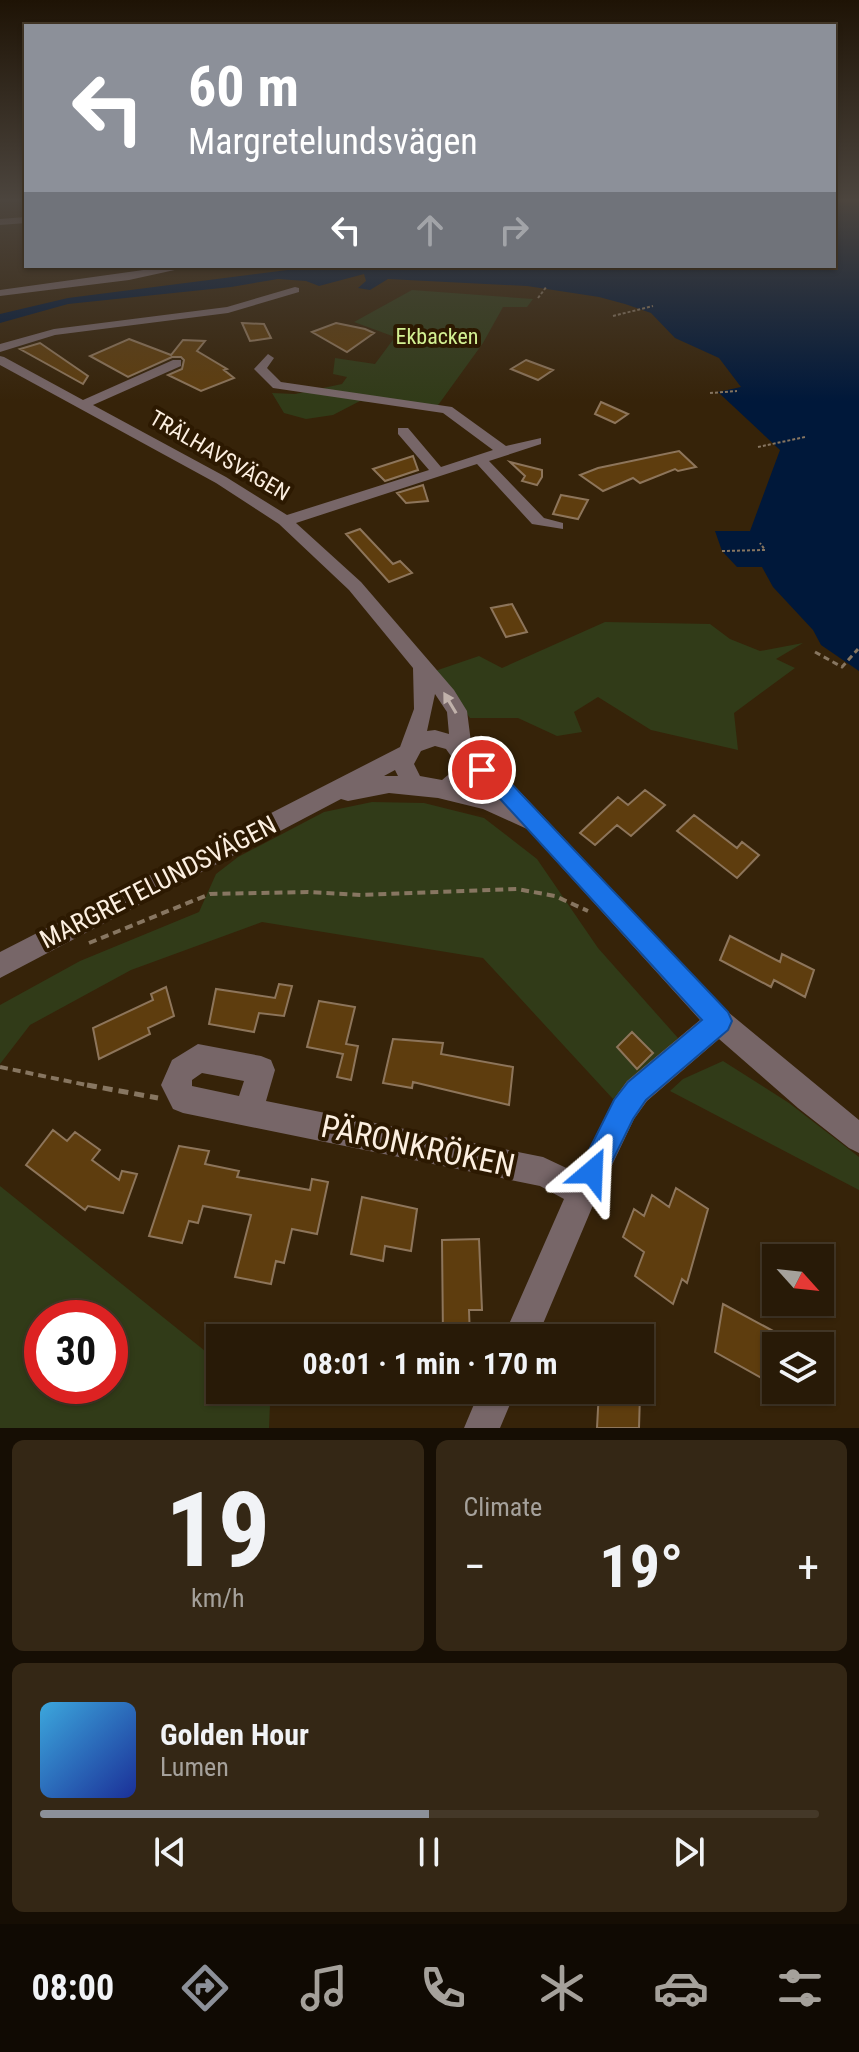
<!DOCTYPE html>
<meta charset="utf-8">
<style>
body{margin:0;font-family:"Roboto Condensed",sans-serif;background:#342715;color:#f1f3f6;height:100vh;display:flex;flex-direction:column;font-size:30px;white-space:nowrap}
*{box-sizing:border-box;margin:0}
p{font-size:26px;color:#a5a19b}
.icon{flex:none;width:44px;height:44px;fill:none;stroke:currentColor;stroke-width:2;stroke-linecap:round;stroke-linejoin:round}
.map{position:relative;height:1428px;overflow:hidden}
.side{display:flex;flex-direction:column;gap:12px;padding:12px;background:#160e04;flex:1}
.side>*{flex:none}
.banner{position:absolute;left:24px;top:24px;width:812px;height:244px;border-radius:0px;box-shadow:0 2px 6px #0004,0 0 0 2px #443828;background:#8c9099;color:#fff;overflow:hidden}
.needle{width:52px;rotate:117deg}
.controls{position:absolute;left:762px;top:1244px;display:grid;gap:16px}
.controls a{display:grid;place-items:center;width:72px;height:72px;border-radius:0px;background:#281a07;box-shadow:0 2px 6px #0004,0 0 0 2px #443828;font-size:40px}
.speed{position:absolute;left:24px;top:1300px;display:flex;gap:16px;font-size:40px;font-weight:700;text-align:center}
.speed>*{display:grid;place-content:center;width:104px;height:104px;border-radius:50%;background:#281a07;box-shadow:0 2px 6px #0004,0 0 0 2px #443828;line-height:1}
.speed .limit{border:12px solid #d22;background:#fff;color:#111}
.pin{position:absolute;display:grid;place-items:center;width:68px;height:68px;color:#fff;margin:-34px;border:4px solid #fff;border-radius:50%;box-shadow:0 2px 8px #0007}
.me{position:absolute;width:88px;margin:-44px;rotate:26deg;stroke-linejoin:round;filter:drop-shadow(0 0 6px #0008)}
.turn{display:flex;align-items:center;gap:28px;height:168px;padding:0 32px;font-size:36px}
.turn .icon{width:104px;height:104px;stroke-width:2.5}
.turn b{display:block;font-size:56px;line-height:68px}
.lanes{display:flex;align-items:center;height:76px;padding:0 32px;background:#0003;justify-content:center;gap:40px;direction:ltr}
.lanes .off{opacity:.35}
.big{font-size:60px;font-weight:700;line-height:1.1}
.side .card{flex:1;display:flex;flex-direction:column;justify-content:center;gap:12px;min-width:0;padding:0 28px;border-radius:12px;background:#342715}
.side .dial{align-items:center;gap:0}
.dial b{font-size:104px;line-height:1}
.song{display:flex;align-items:center;gap:24px}
.cover{width:96px;height:96px;border-radius:12px;background:linear-gradient(135deg,hsl(200 70% 55%),hsl(230 70% 35%))}
.played{height:8px;border-radius:4px;background:linear-gradient(90deg,#8c9099 50%,#443828 50%)}
.keys{display:flex;justify-content:space-around;direction:ltr}
.heat{display:flex;justify-content:space-between;align-items:center;font-size:44px;direction:ltr}
.side .tiles{flex:1;display:grid;gap:12px;grid-template-columns:1fr 1fr}
.card:last-child{grid-column:span 2}
.trip{position:absolute;left:206px;top:1324px;width:448px;height:80px;border-radius:0px;background:#281a07;box-shadow:0 2px 6px #0004,0 0 0 2px #443828;font-weight:700;line-height:80px;text-align:center}
.menu{display:flex;height:128px;justify-content:space-around;align-items:center;background:#100a03;color:#a5a19b}
.menu .icon{width:56px;height:56px}
.menu .current{color:#8c9099}
.menu b{font-size:36px;color:#f1f3f6}
.map>svg:first-child{display:block}
</style>
<div class="map">
<svg width="859" height="1428" viewBox="0 0 859 1428">
<rect width="100%" height="100%" fill="#362309"/>
<!-- green -->
<path fill="#313b18" fill-rule="evenodd" d="M412 290 533 299 527 307H503L483 343 436 408 360 401 333 415 306 419 284 413 272 393 295 394 342 384 347 377 333 374 335 358 375 364 395 337 354 322Z
M605 622 710 624 730 639 760 651 803 643 776 659 795 668 734 713 738 750 651 730 598 697 574 712 582 732 557 736 518 718H470L435 671 479 656 502 668Z
M372 802 424 803 484 818 537 859 598 948 678 1038 613 1099 483 958 262 922 131 970 30 1025 0 1064V1005L80 961 199 912 216 874 238 857 324 812Z
M723 1061 789 1103 859 1157V1190L670 1091 683 1079Z
M0 1186 220 1363V1390H253L270 1404 269 1428H0ZM42 1318H110V1386H42Z"/>
<!-- water -->
<path fill="#00183a" d="M834 201H859V671L821 645 813 630 773 587 762 567H737L722 551 715 531H750L780 450 718 392 741 387 719 358 675 338 651 313 625 304 599 297 527 286 388 279 370 290 358 288 366 281 364 274 319 286 306 281 278 279 231 287 68 304 0 323V314L68 298 319 266H834Z"/>
<!-- building -->
<path fill="#5e3d0e" stroke="#8d755b" stroke-width="2" d="M242 323 264 324 271 338 250 341Z
M336 323 365 329 374 333 347 352 312 332Z
M129 339 171 355 183 340 205 341 197 351 227 369 224 370 234 378 201 391 168 375 182 369 184 360 181 357H172L128 377 90 356Z
M40 343 88 376 83 384 20 349Z
M526 360 553 370 538 380 511 369Z
M601 402 628 414 615 423 595 414Z
M679 451 696 467 678 471 675 469 640 483 633 478 603 491 580 475 598 468Z
M413 456 418 470 385 481 373 469Z
M510 462 542 470V477L537 485 522 481 525 476Z
M423 485 428 501 406 503 397 493Z
M561 495 588 500 578 519 553 514Z
M360 529 393 564 400 561 412 573 389 582 346 534Z
M512 604 527 632 506 637 491 608Z
M645 790 665 805 631 836 617 825 595 845 580 833 618 797 628 805Z
M694 815 737 848 742 842 759 855 737 878 677 831Z
M730 936 780 962 782 954 814 970 805 997 774 980 771 987 720 960Z
M279 984 292 986 284 1016 259 1013 254 1032 209 1024 216 989 275 998Z
M166 987 174 1016 148 1028 150 1034 99 1059 93 1028 153 1000 151 994Z
M319 1001 355 1007 346 1044 358 1046 351 1080 337 1077 343 1054 307 1047Z
M632 1032 653 1053 637 1069 617 1047Z
M393 1039 443 1043 441 1054 513 1067 509 1105 413 1082 412 1088 383 1083Z
M53 1130 67 1141 75 1132 100 1150 92 1160 119 1180 122 1171 137 1174 123 1213 88 1206 85 1210 26 1165Z
M179 1146 209 1151 205 1164 239 1171 237 1177 310 1190 312 1179 328 1182 317 1234 292 1229 284 1263 276 1261 271 1284 235 1277 251 1215 203 1206 198 1223 189 1221 182 1243 149 1236Z
M676 1188 708 1209 687 1283 682 1279 673 1304 635 1276 644 1252 623 1237 634 1209 644 1216 652 1195 669 1207Z
M362 1197 417 1209 411 1251 385 1246 383 1261 351 1254Z
M479 1239 482 1310H469L470 1338H443L442 1240Z
M723 1304 801 1346H776V1386L715 1352Z
M599 1390H626L640 1394 639 1428H597Z"/>
<g fill="none" stroke-linecap="round" stroke-linejoin="round">
<!-- path-far3 -->
<path stroke="#877661" stroke-width="2" stroke-dasharray="3 2" stroke-linecap="butt" d="M538 298 547 286
M613 316 653 306
M710 393 737 391
M758 447 805 437
M722 551 765 550 760 543"/>
<!-- path-far2 -->
<path stroke="#877661" stroke-width="3" stroke-dasharray="6 4" stroke-linecap="butt" d="M815 652 842 667 858 649
M480 736 489 750"/>
<!-- path-far1 -->
<path stroke="#877661" stroke-width="4" stroke-dasharray="8 5" stroke-linecap="butt" d="M89 943 210 894 308 892 361 895 517 889 555 896 588 911
M0 1067 96 1087"/>
<!-- path -->
<path stroke="#877661" stroke-width="5" stroke-dasharray="10 6" stroke-linecap="butt" d="M87 1085 158 1098"/>
<!-- minor -->
<path fill="#776668" fill-rule="evenodd" d="M26 217V223L0 225V219Z
M172 266H193L129 280 0 296V290Z
M295 287 299 288V292L228 313 55 335 0 352V344L54 329 227 307Z
M268 354 274 358 267 368 281 382 452 407 506 446 541 438V444L489 461 544 518 563 523V529L532 524 477 464 296 523 361 582 454 690 467 711 472 750 507 778 728 1012 859 1120V1153L849 1148 798 1108 719 1039 647 1101 634 1119 594 1203 537 1338H503L564 1199 540 1186 183 1113 173 1109 161 1085 172 1060 198 1044 261 1056 271 1060 275 1070 266 1101 543 1157 577 1173 614 1099 627 1081 700 1020 527 829 483 809 438 798 389 793 348 801 341 799 0 978V952L400 747 414 709 413 668 349 590 279 524 216 483 0 365V356L4 357 83 400 173 360H181V366L93 405 226 477 287 515 429 470 398 434V428H408L441 467 493 450 443 413 273 388 254 369ZM435 694 447 712 449 734 435 730 427 731ZM435 746 446 749 456 763 454 770 442 780 420 776 414 764 421 751ZM395 770 398 776H384ZM474 775 495 794 466 787ZM202 1073 244 1081 239 1096 192 1086V1080Z
M480 1390H516L500 1428H464Z"/>
</g>
<!-- one-way arrows -->
<defs><path id="oneway-solid" d="M-6-.8H1V-3.2L6.5 0L1 3.2V.8H-6Z" transform="scale(2)"/></defs>
<use fill="#c0b1aa" href="#oneway-solid" transform="translate(450 703) rotate(-121)"/>
<!-- sky -->
<linearGradient id="sky" x2="0" y2="1"><stop stop-color="#1e1305"/><stop offset="0.5" stop-color="#4c453e"/><stop offset="1" stop-color="#4c453e" stop-opacity="0"/></linearGradient>
<rect width="859" height="401" fill="url(#sky)"/>
<!-- route -->
<path fill="#1a73e8" stroke="#114b97" stroke-width="2" d="M482 762 506 778 728 1012 732 1021 728 1030 646 1100 633 1119 602 1182 592 1186 582 1182 578 1172 614 1100 628 1082 702 1020 492 790 472 770 475 764Z"/>
<g text-anchor="middle" stroke-width="8" stroke-linejoin="round" paint-order="stroke">
<!-- far-park labels -->
<g font-size="22" fill="#d3f192" stroke="#2c1901">
<text x="437" y="344">Ekbacken</text>
</g>
<!-- far-street labels -->
<g font-size="22" fill="#fcefe0" stroke="#2c1901">
<text transform="translate(220 455) rotate(30)" y="8">TRÄLHAVSVÄGEN</text>
</g>
<!-- street labels -->
<g font-size="26" fill="#fcefe0" stroke="#2c1901">
<text transform="translate(158 882) rotate(-27)" y="9">MARGRETELUNDSVÄGEN</text>
</g>
<!-- near-street labels -->
<g font-size="32" fill="#fcefe0" stroke="#2c1901">
<text transform="translate(418 1146) rotate(12)" y="11">PÄRONKRÖKEN</text>
</g>
</g>
</svg>
<div class="controls">
<a><svg class="needle" viewBox="-14 -14 28 28"><path d="M0-13l5 13h-10z" fill="#e53935"/><path d="M0 13l5-13h-10z" fill="#a5a19b"/></svg></a>
<a><svg class="icon" aria-label="layers" viewBox="0 0 24 24"><path d="M12 4l9 5-9 5-9-5zM3 14l9 5 9-5"/></svg></a>
</div>
<div class="speed"><div class="limit">30</div></div>
<div class="pin" style="left:482px;top:770px;background:#d93025"><svg class="icon" aria-label="arrive" viewBox="0 0 24 24"><path d="M6 21V4h12l-3 4 3 4H6"/></svg></div>
<svg class="me" style="left:592px;top:1172px" viewBox="-20 -20 40 40"><path d="M0-17L14 15 0 8-14 15z" fill="#1a73e8" stroke="#fff" stroke-width="4"/></svg>
<div class="trip">08:01 · 1 min · 170 m</div>
<div class="banner">
<div class="turn"><svg class="icon" aria-label="left" viewBox="0 0 24 24"><path d="M17 20v-9H6M10 6l-5 5 5 5"/></svg><div><b>60 m</b>Margretelundsvägen</div></div>
<div class="lanes"><svg class="icon" aria-label="left" viewBox="0 0 24 24"><path d="M17 20v-9H6M10 6l-5 5 5 5"/></svg><svg class="icon off" aria-label="ahead" viewBox="0 0 24 24"><path d="M12 20V5M6 11l6-6 6 6"/></svg><svg class="icon off" aria-label="right" viewBox="0 0 24 24"><path d="M7 20v-9h11M14 6l5 5-5 5"/></svg></div>
</div>
</div>
<section class="side">
<div class="tiles">
<div class="card dial"><b>19</b><p>km/h</p></div>
<div class="card"><p>Climate</p>
<div class="heat"><a>−</a><b class="big">19°</b><a>+</a></div>
</div>
<div class="card">
<div class="song"><i class="cover"></i><div><b>Golden Hour</b><p>Lumen</p></div></div>
<div class="played"></div>
<div class="keys"><svg class="icon" aria-label="previous" viewBox="0 0 24 24"><path d="M18 5L8 12l10 7zM5 5v14"/></svg><svg class="icon" aria-label="pause" viewBox="0 0 24 24"><path d="M8 5v14M16 5v14"/></svg><svg class="icon" aria-label="next" viewBox="0 0 24 24"><path d="M6 5l10 7-10 7zM19 5v14"/></svg></div>
</div>
</div>
</section>
<nav class="menu">
<b>08:00</b>
<svg class="icon current" aria-label="directions" viewBox="0 0 24 24"><path d="M12 3l9 9-9 9-9-9zM9 14v-3h6M13 9l2 2-2 2"/></svg>
<svg class="icon" aria-label="music" viewBox="0 0 24 24"><path d="M9 18V5l10-2v13"/><circle cx="6" cy="18" r="3"/><circle cx="16" cy="16" r="3"/></svg>
<svg class="icon" aria-label="phone" viewBox="0 0 24 24"><path d="M5 4h4l2 5-3 2q2 4 5 5l2-3 5 2v4C11 20 4 13 5 4z"/></svg>
<svg class="icon" aria-label="climate" viewBox="0 0 24 24"><path d="M12 3v18M4 7l16 10M4 17L20 7"/></svg>
<svg class="icon" aria-label="car" viewBox="0 0 24 24"><path d="M5 17H2v-5l4-1 3-4h7l3 4 3 1v5h-3M9 17h6M6 11h13"/><circle cx="7" cy="17" r="2"/><circle cx="17" cy="17" r="2"/></svg>
<svg class="icon" aria-label="filters" viewBox="0 0 24 24"><path d="M4 7h16M4 17h16"/><circle cx="9" cy="7" r="2"/><circle cx="15" cy="17" r="2"/></svg>
</nav>
